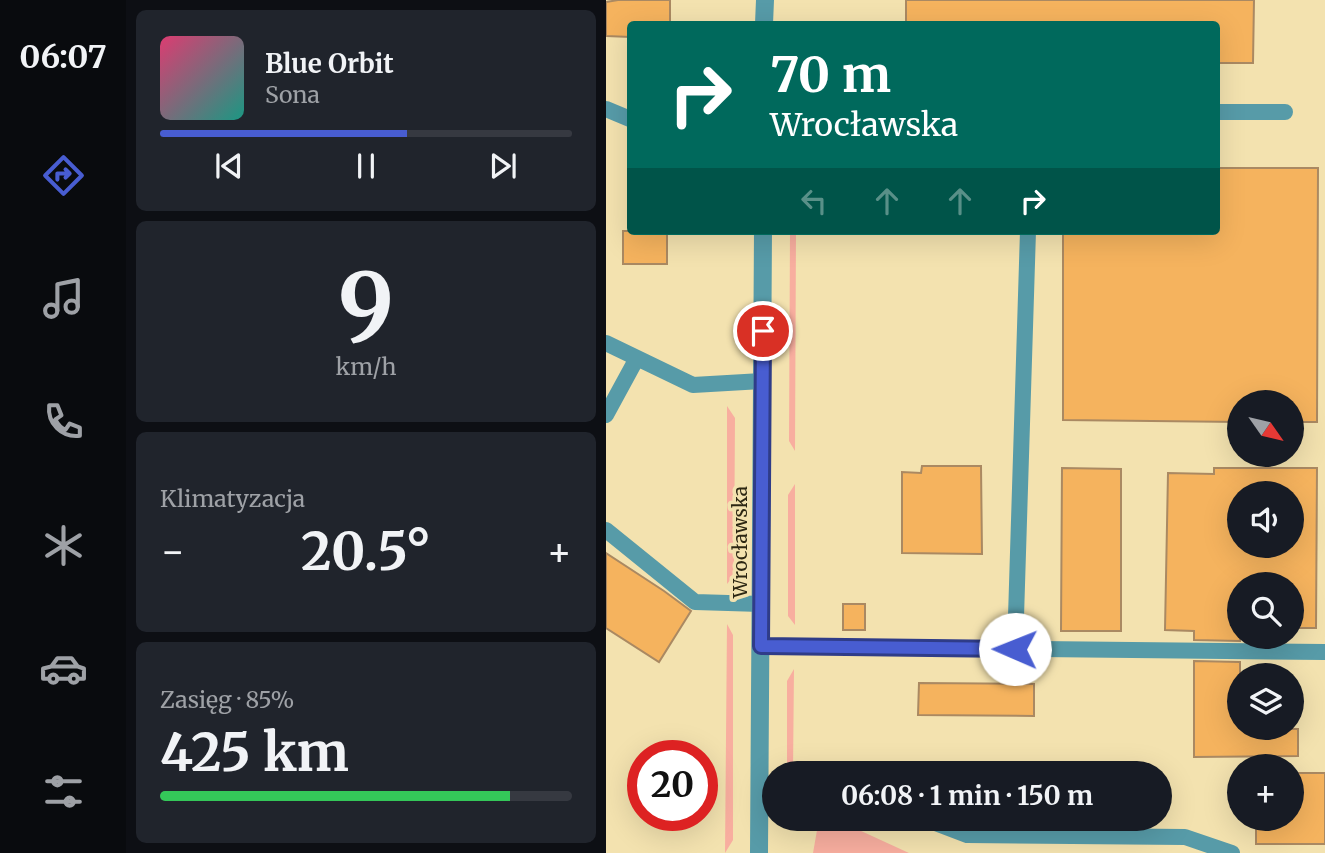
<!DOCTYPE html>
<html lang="pl">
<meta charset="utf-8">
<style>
body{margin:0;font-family:Merriweather,serif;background:#20242c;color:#f1f3f6;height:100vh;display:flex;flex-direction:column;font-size:26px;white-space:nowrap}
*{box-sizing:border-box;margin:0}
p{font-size:23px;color:#9ea1a6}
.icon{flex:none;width:38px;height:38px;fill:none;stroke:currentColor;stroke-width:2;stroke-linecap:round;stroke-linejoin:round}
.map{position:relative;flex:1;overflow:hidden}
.side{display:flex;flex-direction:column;gap:10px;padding:10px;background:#0d0f14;width:480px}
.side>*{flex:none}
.guide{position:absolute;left:21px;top:21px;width:593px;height:214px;border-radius:7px;box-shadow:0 7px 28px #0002;background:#00695c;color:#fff;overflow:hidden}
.needle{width:46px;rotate:124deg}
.fabs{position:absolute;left:621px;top:390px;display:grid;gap:14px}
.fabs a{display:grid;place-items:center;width:77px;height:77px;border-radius:50%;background:#171b24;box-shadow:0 7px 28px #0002;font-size:35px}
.speed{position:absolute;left:21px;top:740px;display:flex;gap:14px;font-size:35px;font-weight:700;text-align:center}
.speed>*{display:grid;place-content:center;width:91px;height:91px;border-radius:50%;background:#171b24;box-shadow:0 7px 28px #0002;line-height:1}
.speed .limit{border:10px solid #d22;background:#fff;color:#111}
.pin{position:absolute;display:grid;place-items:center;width:60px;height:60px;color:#fff;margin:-30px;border:4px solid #fff;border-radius:50%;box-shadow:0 2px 7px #0007}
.me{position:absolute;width:77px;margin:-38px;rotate:271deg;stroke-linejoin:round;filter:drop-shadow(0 0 5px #0008)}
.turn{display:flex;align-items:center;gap:24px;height:147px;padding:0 28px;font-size:32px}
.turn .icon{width:91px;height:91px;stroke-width:2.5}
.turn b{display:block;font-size:49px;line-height:60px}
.lanes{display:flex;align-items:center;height:66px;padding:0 28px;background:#0003;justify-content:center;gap:35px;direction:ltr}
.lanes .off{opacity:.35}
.big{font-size:52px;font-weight:700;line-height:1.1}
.side .card{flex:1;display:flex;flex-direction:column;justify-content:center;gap:10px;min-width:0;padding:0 24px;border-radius:10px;background:#20242c}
.side .dial{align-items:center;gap:0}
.dial b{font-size:91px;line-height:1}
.song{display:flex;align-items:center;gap:21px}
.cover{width:84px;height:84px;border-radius:10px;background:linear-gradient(135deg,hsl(340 70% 55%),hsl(170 70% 35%))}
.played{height:7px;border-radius:4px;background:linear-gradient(90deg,#485dd1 60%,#363941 60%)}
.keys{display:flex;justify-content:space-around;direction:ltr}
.heat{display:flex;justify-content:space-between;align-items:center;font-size:38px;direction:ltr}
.charge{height:10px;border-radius:5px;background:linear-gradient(90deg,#34c759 85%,#363941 0)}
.trip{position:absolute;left:156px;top:761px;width:410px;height:70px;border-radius:35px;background:#171b24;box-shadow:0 7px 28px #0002;font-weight:700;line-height:70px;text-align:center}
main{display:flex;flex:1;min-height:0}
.tabs{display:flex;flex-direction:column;width:126px;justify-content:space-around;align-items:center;background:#090b0e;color:#9ea1a6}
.tabs .icon{width:49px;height:49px}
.tabs .on{color:#485dd1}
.tabs b{font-size:32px;color:#f1f3f6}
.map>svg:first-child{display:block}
</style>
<main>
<nav class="tabs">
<b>06:07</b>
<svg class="icon on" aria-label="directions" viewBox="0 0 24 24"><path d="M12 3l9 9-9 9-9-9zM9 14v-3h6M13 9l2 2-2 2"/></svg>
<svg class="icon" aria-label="music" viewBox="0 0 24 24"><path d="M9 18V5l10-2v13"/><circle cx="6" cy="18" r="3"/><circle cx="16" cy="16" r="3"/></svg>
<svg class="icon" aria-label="phone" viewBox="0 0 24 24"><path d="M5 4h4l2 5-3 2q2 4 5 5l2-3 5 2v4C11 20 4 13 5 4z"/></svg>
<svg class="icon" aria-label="climate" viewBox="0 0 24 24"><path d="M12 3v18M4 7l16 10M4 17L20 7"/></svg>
<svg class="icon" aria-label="car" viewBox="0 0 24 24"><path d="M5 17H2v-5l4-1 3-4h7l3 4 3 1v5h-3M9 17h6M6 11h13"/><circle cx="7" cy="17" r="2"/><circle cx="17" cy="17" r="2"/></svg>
<svg class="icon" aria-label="filters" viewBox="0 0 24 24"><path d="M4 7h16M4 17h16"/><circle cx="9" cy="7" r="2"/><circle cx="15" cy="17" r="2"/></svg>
</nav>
<section class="side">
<div class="card">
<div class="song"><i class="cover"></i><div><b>Blue Orbit</b><p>Sona</p></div></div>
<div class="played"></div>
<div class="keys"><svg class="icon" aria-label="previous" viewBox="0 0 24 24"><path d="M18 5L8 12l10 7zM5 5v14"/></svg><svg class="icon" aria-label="pause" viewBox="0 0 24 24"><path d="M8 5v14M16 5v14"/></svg><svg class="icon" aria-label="next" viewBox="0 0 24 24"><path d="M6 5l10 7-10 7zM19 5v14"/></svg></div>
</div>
<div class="card dial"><b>9</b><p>km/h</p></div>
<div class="card"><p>Klimatyzacja</p>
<div class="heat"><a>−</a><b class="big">20.5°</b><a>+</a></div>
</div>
<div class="card"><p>Zasięg · 85%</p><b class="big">425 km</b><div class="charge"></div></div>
</section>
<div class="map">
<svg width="720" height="853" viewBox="0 0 720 853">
<rect width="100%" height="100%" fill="#f3e2af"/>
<!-- green -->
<path fill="#f8ae9f" d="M184 231H190L189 451 183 441Z
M121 406 129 418 128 570 125 579 121 584Z
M189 484V625L182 616V495Z
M121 624 127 635V840L119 853Z
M188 669 187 771 181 762V681Z
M213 819H229L303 853H207Z"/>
<!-- building -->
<path fill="#f5b35e" stroke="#aa8962" stroke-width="2" fill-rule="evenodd" d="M12 0H64V24H24V37L0 36V2Z
M300 0H648L647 63H611V24H300Z
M611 168H712L711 422H686V402H634V422L457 420V231H611Z
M17 231H61V264H17Z
M316 466H375L376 554 296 553V472L315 473Z
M456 468 515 469V631H455Z
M608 468H711L710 628H686V584H634V641L588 640V631L559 630 562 473 608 474ZM634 494H686V546H634Z
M0 553 58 591 85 611 53 662 0 628Z
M237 604H259V630H237Z
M588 661 634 662V728L692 729V756L588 757Z
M313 683 428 684V716L312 715Z
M686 773H719V844H650V819H686Z"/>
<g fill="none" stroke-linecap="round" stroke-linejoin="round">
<!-- service -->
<path stroke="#579ba8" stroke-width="16" d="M0 109 24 119
M611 112H679
M0 343 87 385 156 381
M0 415 31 358
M0 530 89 602 155 604
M155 646 720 652
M409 649 422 231
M154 789 168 790
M319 819 361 835 579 837 626 853"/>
<!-- tertiary -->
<path stroke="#579ba8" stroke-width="18" d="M158 24 159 0
M153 853 157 231"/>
</g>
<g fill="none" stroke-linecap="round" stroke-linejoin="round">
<defs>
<path id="route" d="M157 331 155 646 409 649"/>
</defs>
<!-- route casing -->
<use href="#route" stroke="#2f3c88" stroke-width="18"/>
<!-- route -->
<use href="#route" stroke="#485dd1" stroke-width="12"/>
</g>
<g text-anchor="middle" stroke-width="7" stroke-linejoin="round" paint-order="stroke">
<!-- street labels -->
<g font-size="19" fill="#2c2612" stroke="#f3e2af">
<text transform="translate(134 542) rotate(-90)" y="7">Wrocławska</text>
</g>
</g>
</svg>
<div class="fabs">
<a><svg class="needle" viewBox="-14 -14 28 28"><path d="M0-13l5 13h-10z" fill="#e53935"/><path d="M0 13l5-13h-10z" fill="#9ea1a6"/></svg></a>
<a><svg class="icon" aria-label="sound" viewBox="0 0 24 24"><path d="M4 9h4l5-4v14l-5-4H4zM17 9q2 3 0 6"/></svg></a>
<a><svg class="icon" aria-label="search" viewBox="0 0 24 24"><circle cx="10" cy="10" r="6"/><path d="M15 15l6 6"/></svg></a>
<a><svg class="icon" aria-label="layers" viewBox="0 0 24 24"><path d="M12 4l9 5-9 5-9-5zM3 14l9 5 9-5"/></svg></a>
<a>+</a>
</div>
<div class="speed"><div class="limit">20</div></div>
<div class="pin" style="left:157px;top:331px;background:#d93025"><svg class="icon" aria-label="arrive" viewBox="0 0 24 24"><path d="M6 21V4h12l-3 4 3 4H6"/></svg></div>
<svg class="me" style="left:409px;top:649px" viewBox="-20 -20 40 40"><circle r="19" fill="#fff"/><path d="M0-13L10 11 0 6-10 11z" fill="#485dd1"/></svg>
<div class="trip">06:08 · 1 min · 150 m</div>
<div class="guide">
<div class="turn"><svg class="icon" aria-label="right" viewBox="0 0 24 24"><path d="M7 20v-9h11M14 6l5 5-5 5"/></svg><div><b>70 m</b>Wrocławska</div></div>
<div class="lanes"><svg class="icon off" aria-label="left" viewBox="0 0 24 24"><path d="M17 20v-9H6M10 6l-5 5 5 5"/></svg><svg class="icon off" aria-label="ahead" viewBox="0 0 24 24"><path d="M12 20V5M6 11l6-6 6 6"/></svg><svg class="icon off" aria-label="ahead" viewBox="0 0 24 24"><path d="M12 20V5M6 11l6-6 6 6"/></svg><svg class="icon" aria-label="right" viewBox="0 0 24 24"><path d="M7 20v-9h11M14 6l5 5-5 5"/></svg></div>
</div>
</div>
</main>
